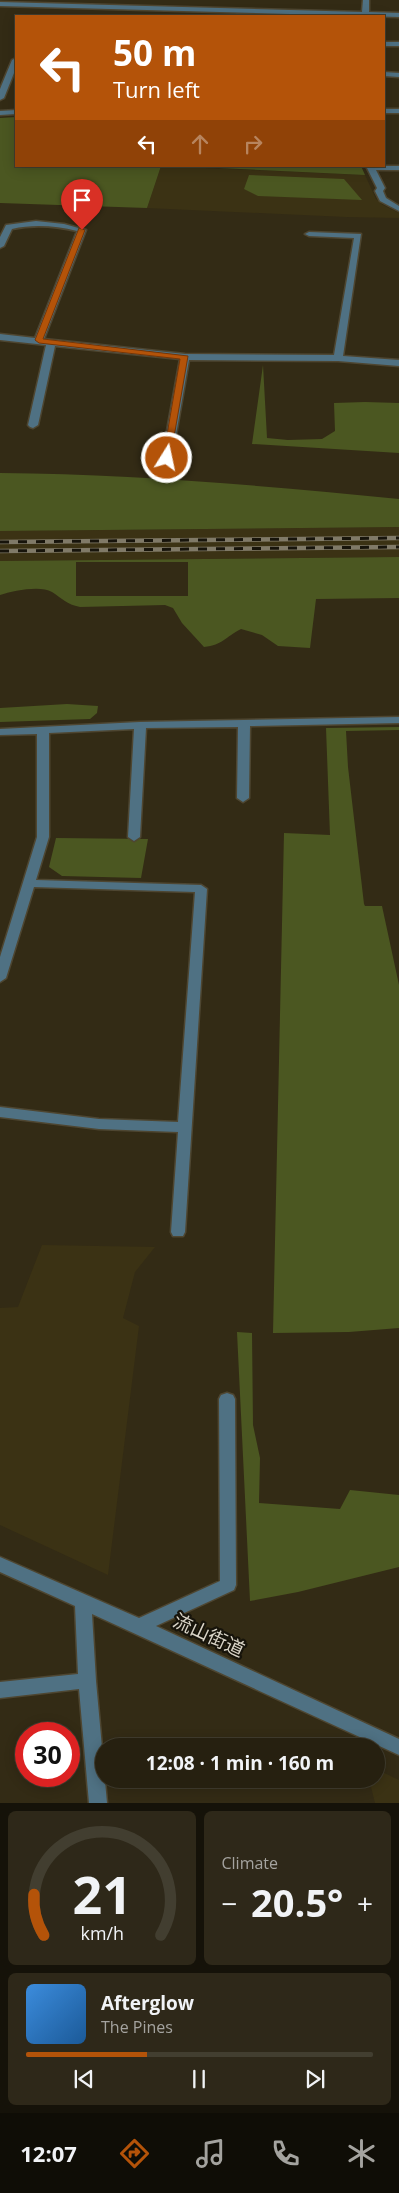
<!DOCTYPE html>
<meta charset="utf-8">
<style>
body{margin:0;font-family:"Open Sans","Noto Sans JP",sans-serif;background:#2e2819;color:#f1f3f6;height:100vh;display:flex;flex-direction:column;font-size:19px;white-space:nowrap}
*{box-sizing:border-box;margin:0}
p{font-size:16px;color:#a4a39f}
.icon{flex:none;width:28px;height:28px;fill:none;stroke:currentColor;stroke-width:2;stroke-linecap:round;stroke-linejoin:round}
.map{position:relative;height:1803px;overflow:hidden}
.details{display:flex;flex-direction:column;gap:8px;padding:8px;background:#151209;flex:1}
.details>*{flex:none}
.guide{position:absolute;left:15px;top:15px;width:370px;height:152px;border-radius:0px;box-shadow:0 2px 12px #0003,0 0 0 1px #423e30;background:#b45309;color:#fff;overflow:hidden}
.speed{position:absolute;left:15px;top:1722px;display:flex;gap:10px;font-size:25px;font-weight:700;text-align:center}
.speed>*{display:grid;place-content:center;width:65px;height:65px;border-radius:50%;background:#262010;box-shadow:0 2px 12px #0003,0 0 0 1px #423e30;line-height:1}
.speed .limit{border:8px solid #d22;background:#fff;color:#111}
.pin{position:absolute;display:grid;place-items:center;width:42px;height:42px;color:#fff;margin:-51px -21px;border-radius:50% 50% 50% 0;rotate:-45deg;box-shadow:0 0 5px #0007}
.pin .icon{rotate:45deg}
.me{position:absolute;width:55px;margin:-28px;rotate:10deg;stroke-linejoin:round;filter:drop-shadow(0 0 4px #0008)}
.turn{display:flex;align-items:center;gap:18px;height:105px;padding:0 15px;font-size:22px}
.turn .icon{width:65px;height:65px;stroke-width:2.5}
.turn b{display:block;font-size:35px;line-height:42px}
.lanes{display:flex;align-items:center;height:48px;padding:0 15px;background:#0003;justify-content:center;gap:25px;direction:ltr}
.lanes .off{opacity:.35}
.big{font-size:38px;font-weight:700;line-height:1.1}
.details .card{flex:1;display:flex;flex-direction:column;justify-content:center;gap:8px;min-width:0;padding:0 18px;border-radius:8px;background:#2e2819}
.details .dial{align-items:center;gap:0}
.dial svg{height:130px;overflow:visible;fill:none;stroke:#423e30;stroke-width:7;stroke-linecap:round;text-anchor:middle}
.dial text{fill:#f1f3f6;stroke:none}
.song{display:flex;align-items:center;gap:15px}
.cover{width:60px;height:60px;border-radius:8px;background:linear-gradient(135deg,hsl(210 70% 55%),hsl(210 70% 35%))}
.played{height:5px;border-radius:2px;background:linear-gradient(90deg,#b45309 35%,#423e30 35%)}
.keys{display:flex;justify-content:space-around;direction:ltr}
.heat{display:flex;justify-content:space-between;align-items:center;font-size:28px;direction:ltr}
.details .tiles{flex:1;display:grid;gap:8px;grid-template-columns:1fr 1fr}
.card:last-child{grid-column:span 2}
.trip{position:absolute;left:95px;top:1738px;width:290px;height:50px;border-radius:25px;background:#262010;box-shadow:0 2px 12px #0003,0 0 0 1px #423e30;font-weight:700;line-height:50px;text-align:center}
.tabs{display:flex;height:80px;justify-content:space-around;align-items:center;background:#0f0d06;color:#a4a39f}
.tabs .icon{width:35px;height:35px}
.tabs .active{color:#b45309}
.tabs b{font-size:22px;color:#f1f3f6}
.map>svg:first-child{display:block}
</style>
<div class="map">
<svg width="399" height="1803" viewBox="0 0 399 1803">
<rect width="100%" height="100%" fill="#332b15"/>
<!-- built -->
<path fill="#3b3214" d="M161 166 365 175 376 199 383 205 399 213V218L346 217 147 208Z
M399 527V557L0 561V531Z
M42 1245 155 1247 135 1272 123 1318 139 1326 108 1575 0 1525V1308L18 1307Z
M376 1769 399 1780V1803H375L369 1779H376Z"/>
<!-- green -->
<path fill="#4b5721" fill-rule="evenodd" d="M16 117V166H161L147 208 0 203V118Z
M175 166H361L365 175Z
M249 175 344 179 362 200 258 196 244 189Z
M263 365 267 438 288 440 322 439 335 431 334 403 365 402 399 403V453L252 444Z
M0 473C133 474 266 486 399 499V527L0 531Z
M399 557V598L316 599 310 648 278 646 262 635 241 629C225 637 223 645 204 647L182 623 173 608 165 605 80 607C66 604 63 599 52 592 40 585 13 591 0 595V561ZM76 562H188V596H76Z
M67 704 98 706 97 713 90 719 0 722V708Z
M399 727V730L346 731 348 767 364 904 365 906H382L399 985V1328L349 1332 273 1333 284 833 330 835 326 728Z
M56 838 148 839 141 878 62 876 49 867Z
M237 1332 252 1333 253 1425 260 1458 259 1503 340 1509 350 1490 399 1495V1567L298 1592 250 1601Z"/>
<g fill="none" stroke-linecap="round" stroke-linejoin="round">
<defs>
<path id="minor" d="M363 0H369V12L399 13V17L0 6V2L362 12Z
M384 42H399V46H384Z
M16 58V68L4 98 0 100V89L12 60Z
M384 72 399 73V77L384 76Z
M384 109H399V113H384Z
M16 110V114L0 115V111Z
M366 166H399V170H376L385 188 383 191 386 198 399 206V211L380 201 375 191 377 188Z
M36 221 64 224 86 230 44 339 185 354 334 355 354 238 309 236 305 234 309 232 361 234 343 356 399 360V366L338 361 189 360 172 458 167 461 162 458 180 359 55 346 38 425 33 428 30 427 28 425 46 345 0 340V334L35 338 77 231C56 226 34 224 12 229L4 246 0 248V237L6 225Z
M399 717V723L250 726 249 798 243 802 237 798 238 727 146 728 140 837 134 841 128 837 134 729 49 733V837L36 880 201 885 207 889 185 1232 183 1236H173L171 1232 178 1132 99 1129 0 1117V1107L99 1119 178 1122 195 892 34 887 6 978 0 982V957L37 837V734L0 735V729L140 722Z
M227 1393 233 1395 235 1399 236 1585 234 1590 156 1626 399 1739V1755L92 1614 96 1681 107 1803H89L79 1689 0 1698V1682L78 1674 75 1606 0 1572V1557L139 1618 220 1581 219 1399 221 1395Z"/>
</defs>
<!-- minor casing -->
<use href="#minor" stroke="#4e4631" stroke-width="3"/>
<!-- minor -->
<use href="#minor" fill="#4f7183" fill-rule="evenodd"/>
<defs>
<path id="rail" d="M0 542 399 538
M0 551 399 547"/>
</defs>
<!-- rail casing -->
<use href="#rail" stroke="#807a68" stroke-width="4.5"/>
<!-- rail -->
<use href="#rail" stroke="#17140b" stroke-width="3" stroke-dasharray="9" stroke-linecap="butt"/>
</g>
<!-- route -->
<path fill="#b45309" stroke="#753606" d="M79 228 85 230 43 339 188 356 170 460 163 458 180 359 39 343 35 340Z"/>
<g text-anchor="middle" stroke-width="4.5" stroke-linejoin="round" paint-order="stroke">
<!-- near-street labels -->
<g font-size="19" fill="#d9d4c7" stroke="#17140b">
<text transform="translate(209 1635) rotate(25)" y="7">流山街道</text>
</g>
</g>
</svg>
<div class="speed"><div class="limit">30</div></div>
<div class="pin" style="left:82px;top:230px;background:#d93025"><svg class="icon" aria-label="arrive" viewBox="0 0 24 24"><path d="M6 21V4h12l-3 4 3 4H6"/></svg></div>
<svg class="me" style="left:167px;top:458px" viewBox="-20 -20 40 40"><circle r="17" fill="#b45309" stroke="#fff" stroke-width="3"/><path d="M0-11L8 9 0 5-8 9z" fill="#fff"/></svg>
<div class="trip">12:08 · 1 min · 160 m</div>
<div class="guide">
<div class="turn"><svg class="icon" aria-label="left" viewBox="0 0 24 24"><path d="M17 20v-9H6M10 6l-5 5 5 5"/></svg><div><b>50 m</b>Turn left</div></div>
<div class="lanes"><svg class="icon" aria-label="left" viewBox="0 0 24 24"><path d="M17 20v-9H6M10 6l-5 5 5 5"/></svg><svg class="icon off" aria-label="ahead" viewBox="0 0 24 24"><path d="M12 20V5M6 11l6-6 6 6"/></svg><svg class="icon off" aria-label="right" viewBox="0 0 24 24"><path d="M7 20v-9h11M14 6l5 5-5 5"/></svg></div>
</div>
</div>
<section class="details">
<div class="tiles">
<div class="card dial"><svg viewBox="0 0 100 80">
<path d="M14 69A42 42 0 1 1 86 69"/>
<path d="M14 69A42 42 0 0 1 8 44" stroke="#b45309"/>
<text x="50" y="56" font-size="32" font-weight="700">21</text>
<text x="50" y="72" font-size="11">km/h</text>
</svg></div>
<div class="card"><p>Climate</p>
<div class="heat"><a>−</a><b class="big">20.5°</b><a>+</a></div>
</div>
<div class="card">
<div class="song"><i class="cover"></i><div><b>Afterglow</b><p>The Pines</p></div></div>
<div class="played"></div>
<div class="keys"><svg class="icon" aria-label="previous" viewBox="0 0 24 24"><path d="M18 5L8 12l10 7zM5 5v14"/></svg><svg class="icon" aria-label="pause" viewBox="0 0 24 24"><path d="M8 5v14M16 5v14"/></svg><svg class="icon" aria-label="next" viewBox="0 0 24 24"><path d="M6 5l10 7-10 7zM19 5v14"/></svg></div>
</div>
</div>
</section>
<nav class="tabs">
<b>12:07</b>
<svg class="icon active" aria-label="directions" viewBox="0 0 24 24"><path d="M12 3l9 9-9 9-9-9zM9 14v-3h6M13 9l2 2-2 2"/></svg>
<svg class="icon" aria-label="music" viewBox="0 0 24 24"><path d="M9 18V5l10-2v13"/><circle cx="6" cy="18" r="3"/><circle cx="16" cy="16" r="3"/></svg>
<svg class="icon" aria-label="phone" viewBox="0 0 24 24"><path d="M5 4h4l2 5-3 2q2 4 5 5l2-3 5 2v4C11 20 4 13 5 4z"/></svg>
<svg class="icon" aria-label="climate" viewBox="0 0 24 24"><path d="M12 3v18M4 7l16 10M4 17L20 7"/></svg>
</nav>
